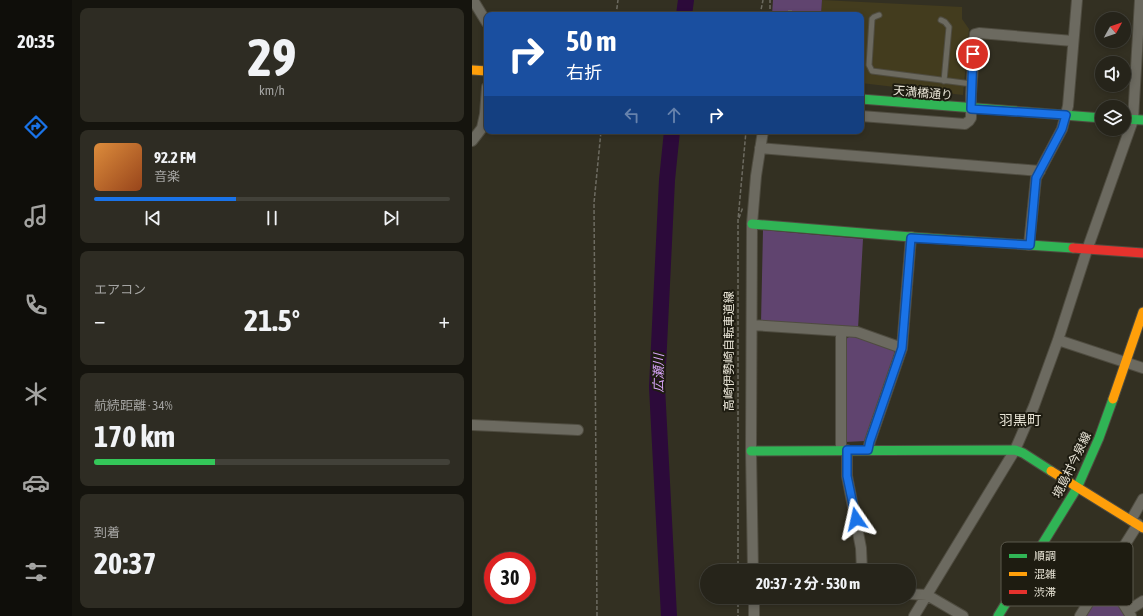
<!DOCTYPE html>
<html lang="ja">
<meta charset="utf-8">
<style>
body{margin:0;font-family:"Asap Condensed","Noto Sans JP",sans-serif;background:#2e2c23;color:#f1f3f6;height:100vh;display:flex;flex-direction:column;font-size:15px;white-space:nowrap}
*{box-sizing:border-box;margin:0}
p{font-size:13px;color:#a4a4a2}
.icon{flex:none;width:22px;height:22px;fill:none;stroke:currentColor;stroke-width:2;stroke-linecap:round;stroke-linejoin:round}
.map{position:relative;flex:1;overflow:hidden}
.drawer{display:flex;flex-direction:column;gap:8px;padding:8px;background:#15140e;width:400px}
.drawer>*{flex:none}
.top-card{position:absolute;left:12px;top:12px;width:380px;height:122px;border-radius:8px;box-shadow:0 2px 6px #0003,0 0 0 1px #424139;background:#1a4fa0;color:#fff;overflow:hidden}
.needle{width:26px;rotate:50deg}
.controls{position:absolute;left:623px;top:12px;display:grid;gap:8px}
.controls a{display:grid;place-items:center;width:36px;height:36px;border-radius:50%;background:#26241a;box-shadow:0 2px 6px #0003,0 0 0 1px #424139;font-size:20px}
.speed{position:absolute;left:12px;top:552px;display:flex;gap:8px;font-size:20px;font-weight:700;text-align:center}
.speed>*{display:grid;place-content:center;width:52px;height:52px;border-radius:50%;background:#26241a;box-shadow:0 2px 6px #0003,0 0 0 1px #424139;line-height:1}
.speed .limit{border:6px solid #d22;background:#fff;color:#111}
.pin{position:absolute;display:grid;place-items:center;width:34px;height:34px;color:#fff;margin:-17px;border:2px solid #fff;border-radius:50%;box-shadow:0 1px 4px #0007}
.me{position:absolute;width:44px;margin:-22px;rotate:349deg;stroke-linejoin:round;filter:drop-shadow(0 0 3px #0008)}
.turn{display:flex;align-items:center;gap:14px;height:84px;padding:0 16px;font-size:18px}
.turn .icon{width:52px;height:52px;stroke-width:2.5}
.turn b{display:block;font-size:28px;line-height:34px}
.lanes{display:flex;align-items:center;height:38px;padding:0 16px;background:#0003;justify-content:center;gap:20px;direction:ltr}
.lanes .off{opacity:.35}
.big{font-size:30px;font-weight:700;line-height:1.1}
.drawer .widget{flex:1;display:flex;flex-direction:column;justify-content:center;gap:6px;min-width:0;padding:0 14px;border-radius:8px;background:#2e2c23}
.drawer .dial{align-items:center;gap:0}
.dial b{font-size:52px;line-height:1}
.song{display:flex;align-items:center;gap:12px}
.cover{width:48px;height:48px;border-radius:6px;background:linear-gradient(135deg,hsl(30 70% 55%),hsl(20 70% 35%))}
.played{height:4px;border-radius:2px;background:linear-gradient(90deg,#1a73e8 40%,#424139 40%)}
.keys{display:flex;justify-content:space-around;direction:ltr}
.heat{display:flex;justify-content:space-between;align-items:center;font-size:22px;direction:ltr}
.charge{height:6px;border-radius:3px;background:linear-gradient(90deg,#34c759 34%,#424139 0)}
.trip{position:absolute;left:228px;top:564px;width:216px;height:40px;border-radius:20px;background:#26241a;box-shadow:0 2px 6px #0003,0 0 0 1px #424139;font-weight:700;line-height:40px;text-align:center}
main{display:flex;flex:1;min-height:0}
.menu{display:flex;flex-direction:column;width:72px;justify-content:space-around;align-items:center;background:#0f0e0a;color:#a4a4a2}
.menu .icon{width:28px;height:28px}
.menu .on{color:#1a73e8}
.menu b{font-size:18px;color:#f1f3f6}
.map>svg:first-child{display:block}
</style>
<main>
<nav class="menu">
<b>20:35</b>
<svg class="icon on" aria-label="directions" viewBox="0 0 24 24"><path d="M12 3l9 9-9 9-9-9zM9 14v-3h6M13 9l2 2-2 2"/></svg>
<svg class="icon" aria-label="music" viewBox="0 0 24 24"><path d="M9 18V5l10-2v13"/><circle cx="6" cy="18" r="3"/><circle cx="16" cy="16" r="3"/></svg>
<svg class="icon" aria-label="phone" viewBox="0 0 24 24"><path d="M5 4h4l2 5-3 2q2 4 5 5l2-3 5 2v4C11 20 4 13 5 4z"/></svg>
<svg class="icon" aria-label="climate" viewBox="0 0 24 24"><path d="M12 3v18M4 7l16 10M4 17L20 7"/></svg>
<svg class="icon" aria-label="car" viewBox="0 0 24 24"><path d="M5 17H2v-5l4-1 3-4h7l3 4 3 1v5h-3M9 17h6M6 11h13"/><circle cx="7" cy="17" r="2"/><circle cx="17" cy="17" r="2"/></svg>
<svg class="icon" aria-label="filters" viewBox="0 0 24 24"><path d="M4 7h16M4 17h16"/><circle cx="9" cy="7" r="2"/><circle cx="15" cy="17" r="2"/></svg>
</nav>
<section class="drawer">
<div class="widget dial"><b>29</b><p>km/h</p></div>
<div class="widget">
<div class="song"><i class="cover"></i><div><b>92.2 FM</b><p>音楽</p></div></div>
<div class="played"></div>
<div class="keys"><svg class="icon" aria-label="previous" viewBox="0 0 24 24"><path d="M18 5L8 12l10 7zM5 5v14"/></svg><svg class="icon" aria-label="pause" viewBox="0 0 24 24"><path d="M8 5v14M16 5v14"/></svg><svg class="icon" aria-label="next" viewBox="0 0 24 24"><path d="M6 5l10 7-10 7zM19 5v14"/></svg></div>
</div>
<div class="widget"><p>エアコン</p>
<div class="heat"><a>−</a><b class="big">21.5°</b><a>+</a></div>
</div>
<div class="widget"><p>航続距離 · 34%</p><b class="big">170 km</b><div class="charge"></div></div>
<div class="widget"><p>到着</p><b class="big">20:37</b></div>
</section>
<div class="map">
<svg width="671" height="616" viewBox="0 0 671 616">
<rect width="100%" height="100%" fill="#333022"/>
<!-- built -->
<path fill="#433c1e" d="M350 0 490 7V19L497 29 491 95 389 83V15H349Z"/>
<!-- park -->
<path fill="#60446f" d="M301 0H350L349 15H300Z
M291 230 391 239 386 329 289 323Z
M380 335 421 349 424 356 393 441 373 442 374 339Z
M634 591 644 598 653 616H614L629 592Z"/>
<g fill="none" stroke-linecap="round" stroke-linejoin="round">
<!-- river -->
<path stroke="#2c0a3a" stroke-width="16" d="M212 15 214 0
M197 616 185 387 195 180 200 131"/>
<defs>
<path id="lane" d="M407 15 402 17 400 19 397 65 400 71 500 84
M469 20 473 22 477 27 472 81"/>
<path id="street" d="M1 0 15 23
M389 116 493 124 497 121 499 118V94L503 34 507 33 601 41
M0 141 10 128 13 114 15 87
M288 148 568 171
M557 245 564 178 590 129 596 106 605 0
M280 325 385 332 430 348
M369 331V450
M586 340 671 368
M0 425 106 430
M375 450V476L389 548 390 571
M396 450 398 441 430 348 439 237
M659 520 671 499
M281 571 279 451 280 224 284 176 291 131
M629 582 649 600 659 616
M437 594 455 595 491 616
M282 597V616
M657 610 671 601
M442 616 543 450 562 406 586 340 615 250 661 120 668 0
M608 616 666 524"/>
<path id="fast" d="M389 99 630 118
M652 119 671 120
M280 224 439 237 601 248
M279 451 543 450 551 453 579 471
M526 616 605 488 627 438 641 399"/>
<path id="slow" d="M0 70 15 71
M641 399 671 312
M579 471 671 528"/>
<path id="jam" d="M601 248 671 253"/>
</defs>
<!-- lane casing -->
<use href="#lane" stroke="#4f4c40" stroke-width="7"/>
<!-- street casing -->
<use href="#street" stroke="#4f4c40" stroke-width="12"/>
<!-- fast casing -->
<use href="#fast" stroke="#4f4c40" stroke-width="11"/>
<!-- slow casing -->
<use href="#slow" stroke="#4f4c40" stroke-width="11"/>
<!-- jam casing -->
<use href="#jam" stroke="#4f4c40" stroke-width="11"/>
<!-- path -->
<path stroke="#6d6b61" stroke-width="1.5" stroke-dasharray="4 2" stroke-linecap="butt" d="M316 11H321L323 15
M144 15 146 0
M288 15 291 0
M298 15V0
M267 218 271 207
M266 571V220L274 131
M266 597V616
M125 616 122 203 129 131"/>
<!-- lane -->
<use href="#lane" stroke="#6c6a60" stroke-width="5"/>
<!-- street -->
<use href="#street" stroke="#6c6a60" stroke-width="10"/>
<!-- fast -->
<use href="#fast" stroke="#30b455" stroke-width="9"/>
<!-- slow -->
<use href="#slow" stroke="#ff9f0a" stroke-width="9"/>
<!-- jam -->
<use href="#jam" stroke="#e5322d" stroke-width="9"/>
</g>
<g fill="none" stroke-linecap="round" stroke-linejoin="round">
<defs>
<path id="route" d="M384 519 375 476V450H396L398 441 430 348 439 238 558 245 564 178 590 129 594 115 499 109 501 54"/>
</defs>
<!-- route casing -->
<use href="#route" stroke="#114b97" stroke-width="10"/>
<!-- route -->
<use href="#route" stroke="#1a73e8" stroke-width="7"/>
</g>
<g text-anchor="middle" stroke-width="4" stroke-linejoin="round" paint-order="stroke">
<!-- street labels -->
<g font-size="12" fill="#e8e4d6" stroke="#1e1c11">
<text transform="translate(451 93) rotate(5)" y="4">天満橋通り</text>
<text transform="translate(257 351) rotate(-90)" y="4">高崎伊勢崎自転車道線</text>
<text transform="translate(600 465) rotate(-64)" y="4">境島村今泉線</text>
</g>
<!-- water labels -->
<g font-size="13" font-style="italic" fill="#daa6fb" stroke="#1e1c11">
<text transform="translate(186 373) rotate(-89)" y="5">広瀬川</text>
</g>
<!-- quarter labels -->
<g font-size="14" fill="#e8e4d6" stroke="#1e1c11">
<text x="548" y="425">羽黒町</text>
</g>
</g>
<!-- legend -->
<rect x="529" y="542" width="132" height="64" rx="6" fill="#1e1c11" stroke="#5b584c" stroke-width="1"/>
<rect x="537" y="554" width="18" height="4" fill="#30b455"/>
<rect x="537" y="572" width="18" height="4" fill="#ff9f0a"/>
<rect x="537" y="590" width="18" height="4" fill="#e5322d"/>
<g font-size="11" fill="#e8e4d6">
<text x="562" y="560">順調</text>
<text x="562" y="578">混雑</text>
<text x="562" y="596">渋滞</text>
</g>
</svg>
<div class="controls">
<a><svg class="needle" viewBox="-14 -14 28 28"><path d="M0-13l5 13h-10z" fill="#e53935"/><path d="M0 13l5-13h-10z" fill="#a4a4a2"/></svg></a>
<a><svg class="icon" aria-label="sound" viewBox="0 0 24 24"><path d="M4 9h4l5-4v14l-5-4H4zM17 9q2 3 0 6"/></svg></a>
<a><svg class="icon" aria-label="layers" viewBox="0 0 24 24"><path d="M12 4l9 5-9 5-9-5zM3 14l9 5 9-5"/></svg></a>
</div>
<div class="speed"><div class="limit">30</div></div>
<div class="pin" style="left:501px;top:54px;background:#d93025"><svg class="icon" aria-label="arrive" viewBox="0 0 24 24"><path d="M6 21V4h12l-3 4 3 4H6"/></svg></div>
<svg class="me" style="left:384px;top:519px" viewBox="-20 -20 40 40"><path d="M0-17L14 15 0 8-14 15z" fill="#1a73e8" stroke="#fff" stroke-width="4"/></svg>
<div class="trip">20:37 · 2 分 · 530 m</div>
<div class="top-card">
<div class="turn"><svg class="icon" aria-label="right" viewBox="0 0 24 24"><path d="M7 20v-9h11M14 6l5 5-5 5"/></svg><div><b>50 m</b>右折</div></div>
<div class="lanes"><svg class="icon off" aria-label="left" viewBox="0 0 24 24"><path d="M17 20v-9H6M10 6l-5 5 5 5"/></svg><svg class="icon off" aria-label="ahead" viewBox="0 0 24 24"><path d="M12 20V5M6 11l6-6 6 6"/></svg><svg class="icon" aria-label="right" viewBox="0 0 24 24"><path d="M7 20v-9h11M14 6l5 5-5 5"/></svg></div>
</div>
</div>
</main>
